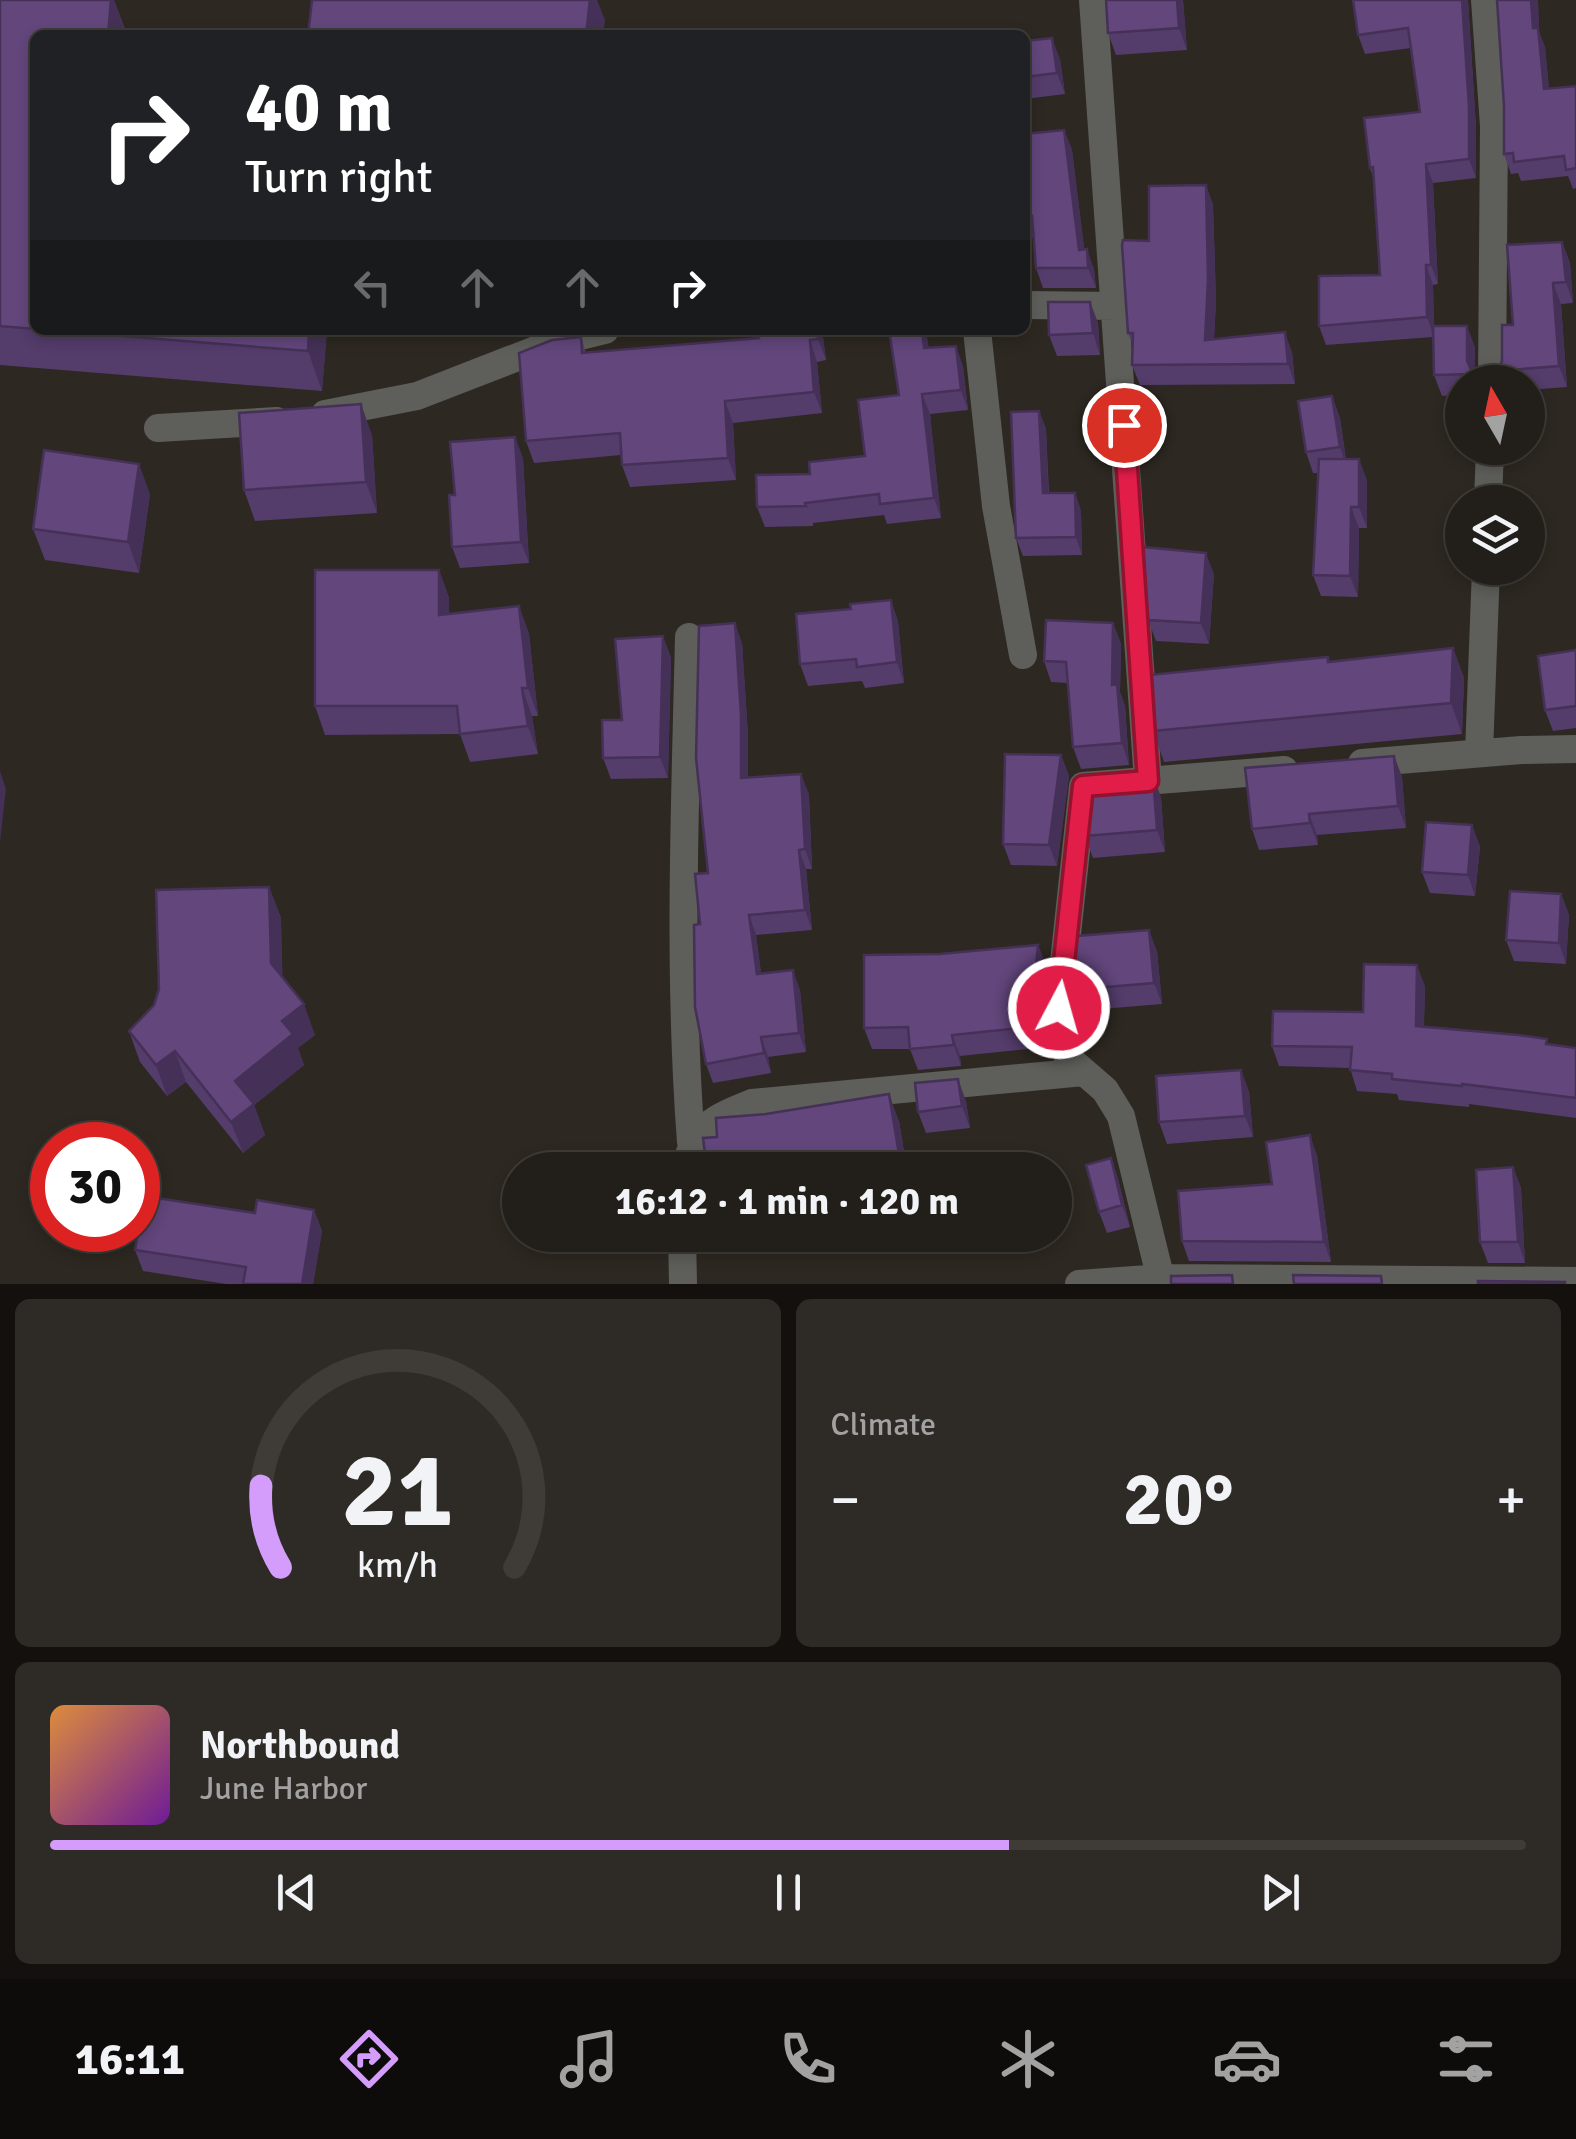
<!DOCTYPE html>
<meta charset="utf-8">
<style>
body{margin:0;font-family:Signika,sans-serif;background:#2e2b26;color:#f1f3f6;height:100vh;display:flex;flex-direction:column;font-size:38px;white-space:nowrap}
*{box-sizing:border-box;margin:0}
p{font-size:32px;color:#a2a2a2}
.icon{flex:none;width:55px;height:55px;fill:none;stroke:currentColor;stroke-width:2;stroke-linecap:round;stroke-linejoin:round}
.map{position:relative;height:1284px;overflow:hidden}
.side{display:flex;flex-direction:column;gap:15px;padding:15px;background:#13100e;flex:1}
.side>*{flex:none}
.guide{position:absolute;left:30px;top:30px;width:1000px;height:305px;border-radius:15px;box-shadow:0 5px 15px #0003,0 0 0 2px #3f3c38;background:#202124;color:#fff;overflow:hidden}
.needle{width:65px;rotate:351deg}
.tools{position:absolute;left:1445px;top:365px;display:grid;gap:20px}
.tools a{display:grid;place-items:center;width:100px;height:100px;border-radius:50%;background:#221e19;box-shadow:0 5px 15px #0003,0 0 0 2px #3f3c38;font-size:50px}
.speed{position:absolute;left:30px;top:1122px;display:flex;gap:20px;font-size:50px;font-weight:700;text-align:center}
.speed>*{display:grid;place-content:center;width:130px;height:130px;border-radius:50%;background:#221e19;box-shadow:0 5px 15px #0003,0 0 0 2px #3f3c38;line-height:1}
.speed .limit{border:15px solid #d22;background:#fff;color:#111}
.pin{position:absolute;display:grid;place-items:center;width:85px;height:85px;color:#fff;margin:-42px;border:5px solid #fff;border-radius:50%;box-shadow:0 2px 10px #0007}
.me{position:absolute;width:110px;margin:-55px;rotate:6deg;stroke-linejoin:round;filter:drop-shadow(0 0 8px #0008)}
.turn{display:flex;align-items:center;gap:35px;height:210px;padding:0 50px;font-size:45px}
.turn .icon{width:130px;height:130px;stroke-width:2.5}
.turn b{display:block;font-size:70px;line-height:85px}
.lanes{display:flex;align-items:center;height:95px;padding:0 50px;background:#0003;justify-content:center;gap:50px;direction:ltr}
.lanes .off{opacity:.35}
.big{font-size:75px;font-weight:700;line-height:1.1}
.side .widget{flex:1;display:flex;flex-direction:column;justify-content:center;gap:15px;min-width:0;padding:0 35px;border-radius:15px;background:#2e2b26}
.side .dial{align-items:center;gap:0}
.dial svg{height:260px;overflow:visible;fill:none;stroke:#3f3c38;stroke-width:7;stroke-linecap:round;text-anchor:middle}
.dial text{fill:#f1f3f6;stroke:none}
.song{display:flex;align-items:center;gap:30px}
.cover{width:120px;height:120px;border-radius:15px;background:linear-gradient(135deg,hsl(30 70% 55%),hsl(280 70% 35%))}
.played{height:10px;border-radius:5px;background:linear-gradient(90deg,#d49cfb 65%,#3f3c38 65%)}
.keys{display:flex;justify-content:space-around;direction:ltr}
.heat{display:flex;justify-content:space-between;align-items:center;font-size:55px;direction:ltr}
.side .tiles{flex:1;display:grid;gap:15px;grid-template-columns:1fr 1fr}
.widget:last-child{grid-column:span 2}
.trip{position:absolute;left:502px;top:1152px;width:570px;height:100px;border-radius:50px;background:#221e19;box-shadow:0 5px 15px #0003,0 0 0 2px #3f3c38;font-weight:700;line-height:100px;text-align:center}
.dock{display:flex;height:160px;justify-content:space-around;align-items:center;background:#0e0c0a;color:#a2a2a2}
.dock .icon{width:70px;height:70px}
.dock .active{color:#d49cfb}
.dock b{font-size:45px;color:#f1f3f6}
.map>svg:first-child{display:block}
</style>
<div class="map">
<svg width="1576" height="1284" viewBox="0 0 1576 1284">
<rect width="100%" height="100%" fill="#2d2821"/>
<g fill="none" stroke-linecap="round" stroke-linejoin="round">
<!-- minor -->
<path stroke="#5e5e5a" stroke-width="28" d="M1093 0 1148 781
M1485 0 1494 126 1492 382
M1025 305 1116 306
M977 330 996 506 1023 655
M325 414 417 396 556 342 605 330
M158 428 277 421
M1488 502 1490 448
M689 637C685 808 678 971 691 1142
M1479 753 1486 568
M1362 763 1521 750 1576 749
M684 1170C696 1126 712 1119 752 1103L1084 1072
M682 1235 683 1284
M1079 1284 1162 1278 1576 1281
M1162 1284 1121 1116 1105 1090 1068 1058 1059 1008 1083 786 1284 770"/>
</g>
<!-- wall -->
<path fill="#543c6b" d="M0 0H114L126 32V35H35V330H327L322 391 0 365Z
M1183 0 1187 50 1116 55 1108 33Z
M1353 0H1468L1476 127V178L1433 183 1438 284 1433 285 1434 326 1475 347V378L1476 382H1462V395L1442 396 1434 375 1433 337 1326 345 1319 326 1380 275 1374 180 1370 168 1420 112 1411 48 1365 54 1358 35Z
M1497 0H1538L1539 32 1545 47 1549 89 1576 86V188L1573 189 1568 176 1521 181 1518 173 1511 174 1504 154V106Z
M1025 41 1060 59 1065 94 1025 99Z
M1064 130 1072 150 1084 249 1094 269 1096 288H1043L1036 268 1034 237 1025 238V184Z
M1206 185 1213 205 1216 301 1214 339 1292 352 1295 384 1140 385 1132 365 1133 346 1128 333 1149 241Z
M1562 242 1570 263 1573 303 1561 304 1567 387 1528 390V382H1503L1498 371 1513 325Z
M1090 302 1098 323 1100 355 1057 356 1049 335Z
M822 330 826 360 817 362 822 413 733 423 736 480 630 487 622 465 621 455 534 463 526 441 581 337 586 353 759 338Z
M889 330H926L928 348 963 366 968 410 930 414 941 518 887 524 884 515 813 523V526L765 527 757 507 810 474 865 456 899 395Z
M1332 396 1340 418 1346 459 1367 480V528H1359L1358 597 1321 596 1313 575 1318 473H1313L1306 452Z
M1039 411 1046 429 1049 493H1075L1081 511 1082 555 1023 556 1016 538Z
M372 435 377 513 255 521 244 490Z
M523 458 529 563 460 568 452 547 455 495Z
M150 494 139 573 45 560 33 529Z
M439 570 449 598V614L519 606 529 634 538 716H532L538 754 470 762 460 734 325 735 315 706Z
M1214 574 1209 644 1156 641 1148 620Z
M891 600 898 622 904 683 865 688 862 681 808 686 800 664 851 609Z
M1113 623 1121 644 1120 692 1125 706 1129 765 1081 769 1073 747 1067 683 1051 682 1044 661Z
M742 643 748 735V777L809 794 812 869H806L812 930 756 935 761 974 800 990 806 1052 768 1057 771 1073 713 1083 706 1064 700 924Z
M1453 648 1464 678 1462 734 1164 762 1153 731 1328 657 1330 662Z
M1576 650V728L1553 731 1545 710Z
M671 657 668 778 611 779 603 758 622 720Z
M1061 755 1069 776 1057 866 1011 865 1003 844Z
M1394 756 1402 777 1406 828 1317 835 1318 845 1259 850 1252 829Z
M1161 797 1165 852 1093 858 1085 836Z
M1472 825 1480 847 1475 896 1430 893 1422 872Z
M269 887 281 918 282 977 315 1035 298 1048 304 1065 254 1105 265 1135 243 1153 186 1082 167 1096 140 1062 129 1031Z
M1561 894 1569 915 1566 964 1514 961 1506 940Z
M1077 940 1157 951 1162 1004 1077 1011 1070 990Z
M1038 945 1046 966 1042 1007 1048 1047 960 1056 961 1066 918 1070 910 1049H872L864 1028 940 954Z
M1425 986 1424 1027 1576 1048V1118L1469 1104V1107L1399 1100 1397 1094 1357 1091 1350 1068 1279 1066 1272 1046 1363 1012Z
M1249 1091 1253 1137 1167 1144 1159 1122Z
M966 1101 970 1128 926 1133 918 1112Z
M899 1121 907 1170H707Z
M1317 1155 1331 1262 1189 1261 1182 1241Z
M1111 1158 1118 1179 1130 1227 1107 1233 1099 1212Z
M1513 1167 1521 1188 1525 1263H1488L1480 1242Z
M314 1210 322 1231 313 1284H226L143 1271 135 1250 255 1213Z"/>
<!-- shaded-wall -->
<path fill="#453157" d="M111 0H114L126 35H108Z
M590 0H597L605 20 603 35H586Z
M1177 0H1183L1187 50 1179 28Z
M1462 0H1468L1476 127V178L1469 159Z
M1531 0H1538L1539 32 1545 47 1551 109 1544 89 1533 28Z
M1052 38 1060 59 1065 94 1057 73Z
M1064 130 1072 150 1087 270 1079 250Z
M1426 164 1433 183 1438 284 1431 265Z
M1206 185 1213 205 1216 301 1213 360 1205 340Z
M1562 242 1570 263 1573 303 1566 282Z
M1087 249 1094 269 1096 288 1088 268Z
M1426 265 1433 285 1434 336 1427 317Z
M1553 283 1561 304 1567 387 1559 366Z
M1090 302 1098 323 1100 355 1093 333Z
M1467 326 1475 347V378L1467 361Z
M309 330H327L322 391 308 351Z
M817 330H822L826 360 818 339Z
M922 330H926L932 368 924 348Z
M1285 332 1292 352 1295 384 1288 364Z
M810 340 817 362 822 413 814 392Z
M956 346 963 366 968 410 961 390Z
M922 394 930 414 941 518 934 498Z
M1332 396 1340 418 1347 468 1340 447Z
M725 401 733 423 736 480 728 458Z
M361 404 372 435 377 513 366 482Z
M1039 411 1046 429 1049 511 1043 493Z
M515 437 523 458 529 563 521 542Z
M1359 459 1367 480V528L1359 507Z
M139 464 150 494 139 573 128 542Z
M1075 493 1081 511 1082 555 1076 537Z
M1351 507 1359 528 1358 597 1350 576Z
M1206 553 1214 574 1209 644 1201 623Z
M439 570 449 598 450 643 439 615Z
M891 600 898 622 904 683 897 662Z
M519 606 529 634 538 716 528 688Z
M735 623 742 643 748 735V797L741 778Z
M1113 623 1121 644 1120 692 1125 706 1129 765 1122 743 1112 685Z
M663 636 671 657 668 778 660 757Z
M1453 648 1464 678 1462 734 1451 703Z
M522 688 532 716 538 754 528 726Z
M1061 755 1069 776 1057 866 1049 845Z
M1394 756 1402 777 1406 828 1398 806Z
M0 771 6 789 0 842Z
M801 774 809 794 812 869 805 849Z
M1153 776 1161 797 1165 852 1157 830Z
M1309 814 1317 835 1318 845 1310 823Z
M1472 825 1480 847 1475 896 1468 875Z
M799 850 806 869 812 930 805 910Z
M269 887 281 918 283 994 271 963Z
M1561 894 1569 915 1566 964 1559 943Z
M749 915 756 935 764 994 757 974Z
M1149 930 1157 951 1162 1004 1154 983Z
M1038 945 1046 966 1042 1007 1048 1047 1041 1026 1034 985Z
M1417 965 1425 986 1423 1047 1416 1026Z
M793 970 800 990 806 1052 799 1033Z
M304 1004 315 1035 298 1048 304 1065 254 1105 265 1135 243 1153 231 1122 235 1081 282 1021Z
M952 1035 960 1056 961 1066 954 1045Z
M761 1037 768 1057 771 1073 764 1053Z
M175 1051 186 1082 167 1096 156 1065Z
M1241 1070 1249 1091 1253 1137 1245 1116Z
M958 1079 966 1101 970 1128 962 1106Z
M889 1094 899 1121 907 1170H905L899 1154Z
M1310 1135 1317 1155 1331 1262 1324 1242Z
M1111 1158 1118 1179 1130 1227 1122 1205Z
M1513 1167 1521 1188 1525 1263 1518 1242Z
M314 1210 322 1231 313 1284H302Z"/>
<!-- building -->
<path fill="#62467c" stroke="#453157" stroke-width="2.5" d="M0 0H111L108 35H35V329L0 326Z
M312 0H590L586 35H308Z
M1106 0H1177L1179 28 1108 33Z
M1353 0H1462L1469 107V159L1426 164 1431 265H1426L1427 317 1319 326V276L1380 275 1373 167 1370 168 1364 118 1420 112 1408 28 1358 35Z
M1497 0H1531L1533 28H1538L1544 89 1576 86V168L1566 170 1564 156 1514 162 1513 153 1504 154V106Z
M1052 38 1057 73 1025 77V41Z
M1064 130 1079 250 1087 249 1088 268H1036L1032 216 1025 217V134Z
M1206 185 1208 280 1205 340 1285 332 1288 364 1132 365 1133 333H1128L1122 245 1123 240 1149 241V186Z
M1562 242 1566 282 1553 283 1559 366 1498 371 1502 361V325H1513L1507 245Z
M1048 302H1090L1093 333 1049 335Z
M1433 326H1467V361L1473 374 1434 375Z
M47 330H309L308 351Z
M758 330H817L818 339 810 340 814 392 725 401 728 458 622 465 620 433 526 441 519 353 552 340 581 337 582 353 759 338Z
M889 330H922L924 348 956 346 961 390 922 394 934 498 880 504 879 494 805 503 806 506 757 507 756 475 810 474 809 462 865 456 858 400 899 395Z
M1332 396 1340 447 1306 452 1298 401Z
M361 404 366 482 244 490 239 413Z
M1039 411 1043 493H1075L1076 537 1016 538 1011 412Z
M515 437 521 542 452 547 449 495H455L450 442Z
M44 450 139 464 128 542 33 529Z
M1319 459H1359V507H1351L1350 576 1313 575Z
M1143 547 1206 553 1201 623 1148 620Z
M315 570H439V615L519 606 528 688H522L528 726 460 734 457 706H315Z
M891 600 897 662 857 667 856 659 800 664 796 614 851 609 850 604Z
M1046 620 1113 623 1112 685 1117 684 1122 743 1073 747 1066 662 1044 661Z
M735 623 741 715V778L801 774 805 849 799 850 805 910 749 915 757 974 793 970 799 1033 761 1037 764 1053 706 1064 695 1007 694 925 700 924 695 874 708 873 696 758 699 626Z
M663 636 660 757 603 758 602 720H622L615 639Z
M1453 648 1451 703 1153 731 1149 675 1328 657V662Z
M1576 650V706L1545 710 1538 656Z
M1005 754 1061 755 1049 845 1003 844Z
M1394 756 1398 806 1309 814 1310 823 1252 829 1245 768Z
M1153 776 1157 830 1085 836 1091 781Z
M1426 822 1472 825 1468 875 1422 872Z
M269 887 271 963 304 1004 282 1021 293 1034 235 1081 254 1104 231 1122 175 1051 156 1065 129 1031 154 1005 159 989 156 890Z
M1510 891 1561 894 1559 943 1506 940Z
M1149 930 1154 983 1070 990 1074 941 1077 940V936Z
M1038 945 1034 985 1041 1026 952 1035 954 1045 910 1049 908 1027 864 1028V955L940 954Z
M1364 964 1417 965 1416 1026 1518 1035 1547 1039 1546 1044 1576 1048V1098L1462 1084V1086L1392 1079V1074L1350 1070 1352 1047 1272 1046 1273 1011 1363 1012Z
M1241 1070 1245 1116 1159 1122 1156 1076Z
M958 1079 962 1106 918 1112 915 1083Z
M889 1094 899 1154 806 1170H802L800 1163 741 1170H707L703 1138 717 1137 716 1118 766 1114Z
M1310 1135 1324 1242 1182 1241 1178 1191 1272 1184 1266 1142Z
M1111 1158 1122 1205 1099 1212 1086 1165Z
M1513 1167 1518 1242H1480L1476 1170Z
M144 1196 255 1213 257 1200 314 1210 302 1284H243L246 1267 135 1250Z
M1232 1275 1233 1284H1171V1276Z
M1293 1275 1381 1276 1382 1284H1294Z
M1478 1281 1565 1282V1284H1478Z"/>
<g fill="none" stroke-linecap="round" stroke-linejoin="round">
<defs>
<path id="route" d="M1059 1008 1083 786 1148 781 1124 425"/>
</defs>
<!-- route casing -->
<use href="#route" stroke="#92132f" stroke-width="25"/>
<!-- route -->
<use href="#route" stroke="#e11d48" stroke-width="18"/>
</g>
</svg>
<div class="tools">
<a><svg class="needle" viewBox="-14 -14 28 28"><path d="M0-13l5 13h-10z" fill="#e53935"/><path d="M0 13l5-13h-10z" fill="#a2a2a2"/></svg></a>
<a><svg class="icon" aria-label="layers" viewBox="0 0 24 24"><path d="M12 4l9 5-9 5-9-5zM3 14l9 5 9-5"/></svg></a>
</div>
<div class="speed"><div class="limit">30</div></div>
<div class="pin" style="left:1124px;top:425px;background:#d93025"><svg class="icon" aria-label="arrive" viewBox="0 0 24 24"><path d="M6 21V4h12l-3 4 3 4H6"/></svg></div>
<svg class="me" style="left:1059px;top:1008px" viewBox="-20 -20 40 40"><circle r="17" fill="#e11d48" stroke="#fff" stroke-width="3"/><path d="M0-11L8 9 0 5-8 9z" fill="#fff"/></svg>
<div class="trip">16:12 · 1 min · 120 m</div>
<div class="guide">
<div class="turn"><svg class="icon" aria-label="right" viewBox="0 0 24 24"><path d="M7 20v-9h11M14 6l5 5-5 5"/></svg><div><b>40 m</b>Turn right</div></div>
<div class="lanes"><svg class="icon off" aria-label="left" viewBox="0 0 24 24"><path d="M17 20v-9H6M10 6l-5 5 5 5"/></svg><svg class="icon off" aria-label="ahead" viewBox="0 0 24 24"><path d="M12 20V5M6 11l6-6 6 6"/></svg><svg class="icon off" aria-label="ahead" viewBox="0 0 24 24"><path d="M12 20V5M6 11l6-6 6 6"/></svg><svg class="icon" aria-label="right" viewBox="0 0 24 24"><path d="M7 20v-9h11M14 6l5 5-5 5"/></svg></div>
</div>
</div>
<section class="side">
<div class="tiles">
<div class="widget dial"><svg viewBox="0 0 100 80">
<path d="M14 69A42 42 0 1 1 86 69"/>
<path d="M14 69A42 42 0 0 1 8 44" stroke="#d49cfb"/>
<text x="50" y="56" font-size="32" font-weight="700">21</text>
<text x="50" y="72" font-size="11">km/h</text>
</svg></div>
<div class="widget"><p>Climate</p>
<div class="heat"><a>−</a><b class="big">20°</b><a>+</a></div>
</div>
<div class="widget">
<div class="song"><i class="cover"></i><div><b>Northbound</b><p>June Harbor</p></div></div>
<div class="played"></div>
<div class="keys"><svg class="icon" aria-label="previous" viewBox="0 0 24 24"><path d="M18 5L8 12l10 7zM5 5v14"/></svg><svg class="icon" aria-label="pause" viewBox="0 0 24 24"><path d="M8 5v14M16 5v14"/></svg><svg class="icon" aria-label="next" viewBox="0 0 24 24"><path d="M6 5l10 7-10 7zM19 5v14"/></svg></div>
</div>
</div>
</section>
<nav class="dock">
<b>16:11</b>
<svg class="icon active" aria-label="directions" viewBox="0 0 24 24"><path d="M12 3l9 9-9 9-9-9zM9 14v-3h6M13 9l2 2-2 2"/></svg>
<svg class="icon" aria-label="music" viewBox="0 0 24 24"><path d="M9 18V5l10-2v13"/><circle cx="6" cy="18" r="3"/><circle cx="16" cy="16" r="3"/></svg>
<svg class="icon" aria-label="phone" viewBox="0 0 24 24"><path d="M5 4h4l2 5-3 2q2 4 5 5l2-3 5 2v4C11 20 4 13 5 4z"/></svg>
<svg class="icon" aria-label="climate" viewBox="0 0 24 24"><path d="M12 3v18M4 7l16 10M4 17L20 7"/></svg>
<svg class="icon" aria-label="car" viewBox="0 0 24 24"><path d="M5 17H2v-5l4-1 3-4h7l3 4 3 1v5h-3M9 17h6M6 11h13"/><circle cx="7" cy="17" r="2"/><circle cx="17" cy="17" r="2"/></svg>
<svg class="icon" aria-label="filters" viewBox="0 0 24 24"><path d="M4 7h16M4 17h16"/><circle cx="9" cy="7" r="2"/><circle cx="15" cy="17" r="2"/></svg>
</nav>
